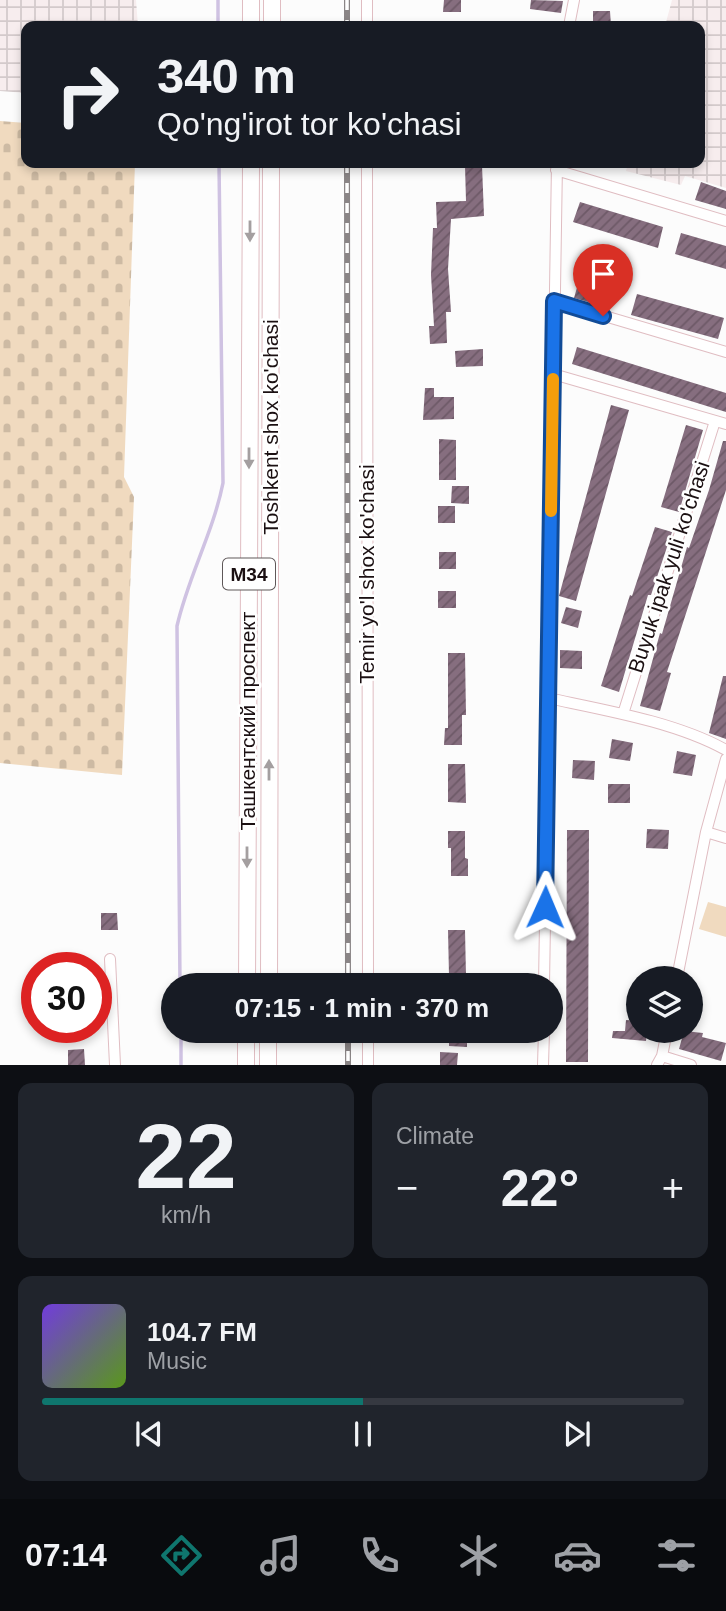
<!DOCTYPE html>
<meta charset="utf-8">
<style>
body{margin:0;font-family:Arial,sans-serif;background:#20242c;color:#f1f3f6;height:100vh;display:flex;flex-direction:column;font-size:26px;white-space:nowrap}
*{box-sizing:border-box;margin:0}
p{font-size:23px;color:#9ea1a6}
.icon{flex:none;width:38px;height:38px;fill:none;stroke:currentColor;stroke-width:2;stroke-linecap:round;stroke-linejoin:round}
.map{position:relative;height:1065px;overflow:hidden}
.side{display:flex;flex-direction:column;gap:18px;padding:18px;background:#0d0f14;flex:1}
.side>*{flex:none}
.banner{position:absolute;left:21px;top:21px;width:684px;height:147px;border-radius:14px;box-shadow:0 4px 10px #0003;background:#171b24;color:#f1f3f6;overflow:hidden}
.buttons{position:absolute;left:626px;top:966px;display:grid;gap:14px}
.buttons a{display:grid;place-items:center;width:77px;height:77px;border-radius:50%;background:#171b24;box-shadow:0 4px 10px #0003;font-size:35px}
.speed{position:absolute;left:21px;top:952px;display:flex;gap:14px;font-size:35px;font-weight:700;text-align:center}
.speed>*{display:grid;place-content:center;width:91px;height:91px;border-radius:50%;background:#171b24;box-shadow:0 4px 10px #0003;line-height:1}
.speed .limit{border:10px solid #d22;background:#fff;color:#111}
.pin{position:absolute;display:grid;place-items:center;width:60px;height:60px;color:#fff;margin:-72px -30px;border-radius:50% 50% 50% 0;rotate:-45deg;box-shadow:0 0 7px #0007}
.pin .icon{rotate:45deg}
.me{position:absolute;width:77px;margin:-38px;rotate:1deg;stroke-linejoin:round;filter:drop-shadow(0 0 5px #0008)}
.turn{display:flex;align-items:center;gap:24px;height:147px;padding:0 21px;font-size:32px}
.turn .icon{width:91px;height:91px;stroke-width:2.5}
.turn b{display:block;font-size:49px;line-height:60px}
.big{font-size:52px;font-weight:600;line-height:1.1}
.side .widget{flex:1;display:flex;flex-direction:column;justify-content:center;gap:10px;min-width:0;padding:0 24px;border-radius:14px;background:#20242c}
.side .dial{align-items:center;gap:0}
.dial b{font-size:91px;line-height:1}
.song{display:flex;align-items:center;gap:21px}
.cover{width:84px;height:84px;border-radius:10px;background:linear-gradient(135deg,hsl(260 70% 55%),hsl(90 70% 35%))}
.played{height:7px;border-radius:4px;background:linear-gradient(90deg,#0f766e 50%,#363941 50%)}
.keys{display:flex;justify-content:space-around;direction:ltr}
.heat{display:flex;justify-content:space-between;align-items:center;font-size:38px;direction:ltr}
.side .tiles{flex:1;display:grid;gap:18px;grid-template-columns:1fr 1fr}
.widget:last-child{grid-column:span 2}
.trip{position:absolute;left:161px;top:973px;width:402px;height:70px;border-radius:35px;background:#171b24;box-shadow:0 4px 10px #0003;font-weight:600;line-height:70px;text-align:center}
.tab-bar{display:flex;height:112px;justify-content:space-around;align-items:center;background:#090b0e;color:#9ea1a6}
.tab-bar .icon{width:49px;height:49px}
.tab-bar .on{color:#0f766e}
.tab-bar b{font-size:32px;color:#f1f3f6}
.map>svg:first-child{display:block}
</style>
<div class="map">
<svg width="726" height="1065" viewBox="0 0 726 1065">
<defs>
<pattern id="industrial-grid" width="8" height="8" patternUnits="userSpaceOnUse" patternTransform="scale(1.75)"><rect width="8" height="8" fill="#f7edee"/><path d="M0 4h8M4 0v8" fill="none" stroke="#d3cacb"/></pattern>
<pattern id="cemetery-stones" width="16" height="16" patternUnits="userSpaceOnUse" patternTransform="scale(1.75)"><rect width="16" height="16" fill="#f0dabf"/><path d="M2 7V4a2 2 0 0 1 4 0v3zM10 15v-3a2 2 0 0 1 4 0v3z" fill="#cdbaa3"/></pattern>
<pattern id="building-hatch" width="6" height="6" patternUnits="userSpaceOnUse" patternTransform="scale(1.75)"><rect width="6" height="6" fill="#866e7f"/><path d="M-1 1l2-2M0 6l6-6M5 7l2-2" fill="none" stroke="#6d5967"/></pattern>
</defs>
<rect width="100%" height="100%" fill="#fcfcfc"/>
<!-- industrial -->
<path fill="url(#industrial-grid)" d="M0 0H136L138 26H26V93L0 91Z
M672 0H726V188L685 176 681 185 626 171 628 163H700V26H665Z"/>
<!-- cemetery -->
<path fill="url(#cemetery-stones)" d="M0 121 26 123V163H135L124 477 134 497 122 775 0 763Z"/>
<!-- garden -->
<path fill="#f0dabf" d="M708 902 726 907V937L699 929Z"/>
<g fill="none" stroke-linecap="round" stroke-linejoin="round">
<!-- stream -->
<path stroke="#cfc2e2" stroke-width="3.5" d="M218 0V26
M180 985 177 626C188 577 213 533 223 483L219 163
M181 1031V1065"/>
</g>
<!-- building -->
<path fill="url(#building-hatch)" d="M444 0H461V12H443Z
M531 0 563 1 561 13 530 9Z
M593 11H610L611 26H593Z
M482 165 484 216 451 219 448 269 451 312H446L447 343 430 344 429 326H434L431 275 433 228H437L436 202 466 201 465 166Z
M701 182 726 191V209L695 200Z
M580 202 663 227 658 248 573 222Z
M681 233 726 246V269L675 254Z
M580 277 616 287 610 308 574 298Z
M637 294 724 318 718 339 631 315Z
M577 347 726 393V412L572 364Z
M483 349V366L456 367 455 351Z
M425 388H434V397H454V419L423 420Z
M611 405 629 410 576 601 559 596Z
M686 425 703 430 679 512 661 507Z
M439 439 456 440V480H439Z
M723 441H726V490L667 672 671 673 660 711 640 706 660 633 662 634 687 547 689 548 709 490Z
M452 486H469V504L451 503Z
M438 506H455V523H438Z
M655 527 672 532 651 595H648L619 692 601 686 630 595 632 596Z
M439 552H456V569H439Z
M438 591H456V608H438Z
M566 607 582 611 578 628 561 623Z
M560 650 582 651V669L560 668Z
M448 653H465L466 715H462V745H444L445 728H448Z
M723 676H726V739L709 733Z
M612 739 633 743 630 761 609 758Z
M677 751 696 755 692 776 673 773Z
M573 760 595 761 594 780 572 778Z
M448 764H465L466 803 448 802Z
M608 784H630V803H608Z
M647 829 669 830 668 849 646 848Z
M567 830H589L588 1062H566Z
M448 831H465V858L468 859V876H451V848H448Z
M101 913H117L118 930H101Z
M448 930H465L466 976H449Z
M626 1020 639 1021V1031H647L646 1041 612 1038 613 1031H625Z
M449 1031H467V1047L449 1046Z
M684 1031 703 1033 702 1037 726 1043 721 1061 679 1049Z
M84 1049 85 1065H68V1050Z
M440 1052 458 1053 457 1065H440Z"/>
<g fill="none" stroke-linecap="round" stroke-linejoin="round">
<defs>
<path id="minor" d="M367 0V26
M569 26 574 0
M367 163 368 985
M556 170 726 221
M554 301 726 352
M553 374 726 424
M548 698C604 710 676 722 726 750
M623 714 715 421
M706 832 726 838
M110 959 115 1065
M677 978 706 832 726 759
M544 985 557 163
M368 1031V1065
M662 1056 691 1065
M543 1065 544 1031
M657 1065 662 1056 667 1031"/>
<path id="trunk" d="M251 26V0
M272 26V0
M247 985 251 163
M269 985 271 163
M246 1065V1031
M268 1065V1031"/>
</defs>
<!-- minor casing -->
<use href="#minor" stroke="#e0bdc2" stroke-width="12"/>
<!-- trunk casing -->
<use href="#trunk" stroke="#e0bdc2" stroke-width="18"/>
<!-- minor -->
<use href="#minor" stroke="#fff" stroke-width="10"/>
<!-- trunk -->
<use href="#trunk" stroke="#fff" stroke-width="16"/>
<defs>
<path id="rail" d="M347 0V26
M347 163 348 985
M348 1031V1065"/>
</defs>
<!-- rail casing -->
<use href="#rail" stroke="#8a8586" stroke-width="6"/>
<!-- rail -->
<use href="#rail" stroke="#fff" stroke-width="3.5" stroke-dasharray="10" stroke-linecap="butt"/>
</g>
<!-- one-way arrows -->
<defs><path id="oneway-solid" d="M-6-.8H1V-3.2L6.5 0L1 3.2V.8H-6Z" transform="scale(1.75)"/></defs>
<g fill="#a49fa0">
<use href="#oneway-solid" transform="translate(250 231) rotate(90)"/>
<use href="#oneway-solid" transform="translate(249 458) rotate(90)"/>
<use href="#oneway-solid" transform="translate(269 770) rotate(-90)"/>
<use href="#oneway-solid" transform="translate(247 857) rotate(90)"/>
</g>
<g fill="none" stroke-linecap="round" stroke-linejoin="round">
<defs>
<path id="route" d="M545 907 554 301 603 316"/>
</defs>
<!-- route casing -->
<use href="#route" stroke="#114b97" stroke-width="18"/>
<!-- route -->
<use href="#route" stroke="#1a73e8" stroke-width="12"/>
<!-- slow -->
<path stroke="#f59e0b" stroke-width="12" d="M551 511 553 379"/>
</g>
<g text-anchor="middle" stroke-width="5" stroke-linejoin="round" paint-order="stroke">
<!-- shield labels -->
<rect fill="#fff" stroke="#5f5859" stroke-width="2" x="223" y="558.5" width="52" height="31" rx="5"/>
<g font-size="19" font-weight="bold" fill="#1b1012">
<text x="249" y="581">M34</text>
</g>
<!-- street labels -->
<g font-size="21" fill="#1b1012" stroke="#fff">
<text transform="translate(271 427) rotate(-90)" y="7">Toshkent shox ko'chasi</text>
<text transform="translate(669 567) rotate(-72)" y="7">Buyuk ipak yuli ko'chasi</text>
<text transform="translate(367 574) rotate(-90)" y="7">Temir yo'l shox ko'chasi</text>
<text transform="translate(248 721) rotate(-90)" y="7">Ташкентский проспект</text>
</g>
</g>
</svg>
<div class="buttons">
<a><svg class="icon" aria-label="layers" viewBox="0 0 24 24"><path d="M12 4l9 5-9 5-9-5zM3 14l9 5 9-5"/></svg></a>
</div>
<div class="speed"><div class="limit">30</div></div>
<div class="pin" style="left:603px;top:316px;background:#d93025"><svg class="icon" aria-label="arrive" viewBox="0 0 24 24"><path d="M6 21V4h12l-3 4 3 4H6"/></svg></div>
<svg class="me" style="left:545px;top:907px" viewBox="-20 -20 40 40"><path d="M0-17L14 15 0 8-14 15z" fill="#1a73e8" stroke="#fff" stroke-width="4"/></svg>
<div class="trip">07:15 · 1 min · 370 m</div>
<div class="banner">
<div class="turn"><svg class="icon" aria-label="right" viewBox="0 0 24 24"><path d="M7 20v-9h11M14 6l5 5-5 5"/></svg><div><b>340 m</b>Qo'ng'irot tor ko'chasi</div></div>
</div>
</div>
<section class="side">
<div class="tiles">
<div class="widget dial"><b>22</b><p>km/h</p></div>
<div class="widget"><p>Climate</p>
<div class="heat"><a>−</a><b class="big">22°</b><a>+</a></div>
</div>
<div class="widget">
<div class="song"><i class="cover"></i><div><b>104.7 FM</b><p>Music</p></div></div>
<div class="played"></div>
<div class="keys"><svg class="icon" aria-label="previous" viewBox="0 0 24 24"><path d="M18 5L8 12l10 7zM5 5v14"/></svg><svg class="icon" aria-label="pause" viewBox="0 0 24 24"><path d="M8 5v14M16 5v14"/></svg><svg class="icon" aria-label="next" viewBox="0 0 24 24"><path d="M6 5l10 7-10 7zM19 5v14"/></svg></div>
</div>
</div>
</section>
<nav class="tab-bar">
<b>07:14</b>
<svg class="icon on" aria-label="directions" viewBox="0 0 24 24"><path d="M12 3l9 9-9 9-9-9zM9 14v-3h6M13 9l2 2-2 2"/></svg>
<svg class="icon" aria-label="music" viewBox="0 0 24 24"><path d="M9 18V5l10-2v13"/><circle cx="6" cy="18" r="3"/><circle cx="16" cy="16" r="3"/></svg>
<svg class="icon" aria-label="phone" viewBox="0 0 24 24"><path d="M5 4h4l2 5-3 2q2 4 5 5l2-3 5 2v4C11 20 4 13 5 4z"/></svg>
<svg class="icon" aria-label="climate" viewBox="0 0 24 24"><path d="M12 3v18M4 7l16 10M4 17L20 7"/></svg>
<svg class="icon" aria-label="car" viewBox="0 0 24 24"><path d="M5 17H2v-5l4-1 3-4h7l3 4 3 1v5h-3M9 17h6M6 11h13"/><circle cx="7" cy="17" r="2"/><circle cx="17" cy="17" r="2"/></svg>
<svg class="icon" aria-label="filters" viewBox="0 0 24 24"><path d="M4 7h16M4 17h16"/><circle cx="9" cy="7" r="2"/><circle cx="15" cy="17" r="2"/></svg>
</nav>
